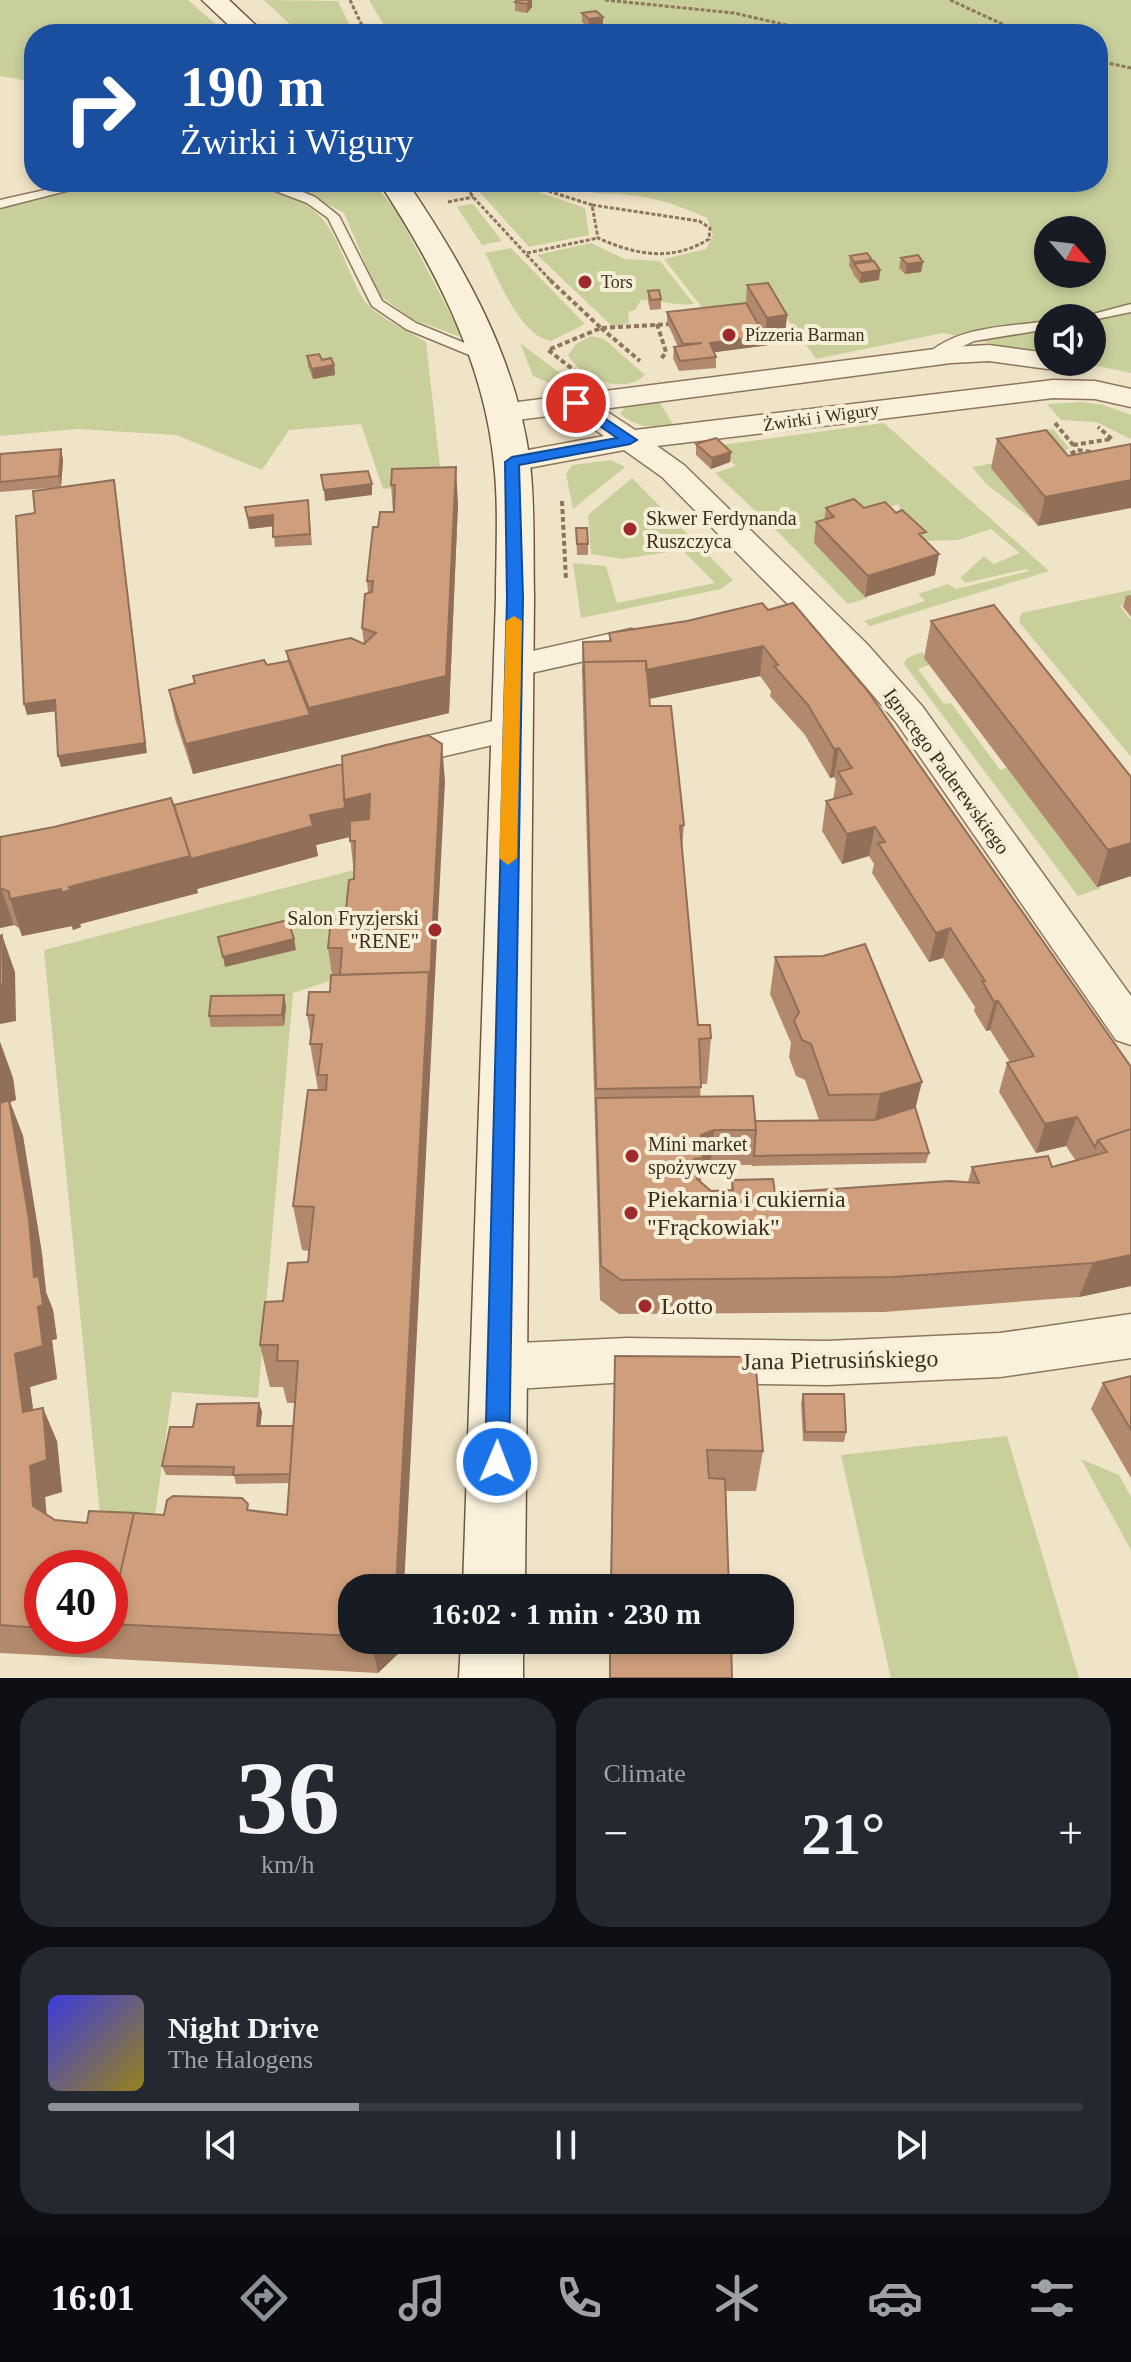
<!DOCTYPE html>
<meta charset="utf-8">
<style>
body{margin:0;font-family:Georgia,serif;background:#242831;color:#f1f3f6;height:100vh;display:flex;flex-direction:column;font-size:30px;white-space:nowrap}
*{box-sizing:border-box;margin:0}
p{font-size:26px;color:#9ea1a6}
.icon{flex:none;width:44px;height:44px;fill:none;stroke:currentColor;stroke-width:2;stroke-linecap:round;stroke-linejoin:round}
.map{position:relative;height:1678px;overflow:hidden}
.sheet{display:flex;flex-direction:column;gap:20px;padding:20px;background:#0d0f14;flex:1}
.sheet>*{flex:none}
.guide{position:absolute;left:24px;top:24px;width:1084px;height:168px;border-radius:32px;box-shadow:0 4px 12px #0003;background:#1a4fa0;color:#fff;overflow:hidden}
.needle{width:52px;rotate:118deg}
.buttons{position:absolute;left:1034px;top:216px;display:grid;gap:16px}
.buttons a{display:grid;place-items:center;width:72px;height:72px;border-radius:50%;background:#171b24;box-shadow:0 4px 12px #0003;font-size:40px}
.speed{position:absolute;left:24px;top:1550px;display:flex;gap:16px;font-size:40px;font-weight:700;text-align:center}
.speed>*{display:grid;place-content:center;width:104px;height:104px;border-radius:50%;background:#171b24;box-shadow:0 4px 12px #0003;line-height:1}
.speed .limit{border:12px solid #d22;background:#fff;color:#111}
.pin{position:absolute;display:grid;place-items:center;width:68px;height:68px;color:#fff;margin:-34px;border:4px solid #fff;border-radius:50%;box-shadow:0 2px 8px #0007}
.me{position:absolute;width:88px;margin:-44px;rotate:1deg;stroke-linejoin:round;filter:drop-shadow(0 0 6px #0008)}
.turn{display:flex;align-items:center;gap:28px;height:168px;padding:0 24px;font-size:36px}
.turn .icon{width:104px;height:104px;stroke-width:2.5}
.turn b{display:block;font-size:56px;line-height:68px}
.big{font-size:60px;font-weight:800;line-height:1.1}
.sheet .card{flex:1;display:flex;flex-direction:column;justify-content:center;gap:12px;min-width:0;padding:0 28px;border-radius:32px;background:#242831}
.sheet .dial{align-items:center;gap:0}
.dial b{font-size:104px;line-height:1}
.song{display:flex;align-items:center;gap:24px}
.cover{width:96px;height:96px;border-radius:12px;background:linear-gradient(135deg,hsl(240 70% 55%),hsl(50 70% 35%))}
.played{height:8px;border-radius:4px;background:linear-gradient(90deg,#8c9099 30%,#363941 30%)}
.keys{display:flex;justify-content:space-around;direction:ltr}
.heat{display:flex;justify-content:space-between;align-items:center;font-size:44px;direction:ltr}
.sheet .tiles{flex:1;display:grid;gap:20px;grid-template-columns:1fr 1fr}
.card:last-child{grid-column:span 2}
.trip{position:absolute;left:338px;top:1574px;width:456px;height:80px;border-radius:32px;background:#171b24;box-shadow:0 4px 12px #0003;font-weight:800;line-height:80px;text-align:center}
.tabs{display:flex;height:128px;justify-content:space-around;align-items:center;background:#090b0e;color:#9ea1a6}
.tabs .icon{width:56px;height:56px}
.tabs .selected{color:#8c9099}
.tabs b{font-size:36px;color:#f1f3f6}
.map>svg:first-child{display:block}
</style>
<div class="map">
<svg width="1131" height="1678" viewBox="0 0 1131 1678">
<rect width="100%" height="100%" fill="#f0e4c8"/>
<!-- green -->
<path fill="#c9cf9b" fill-rule="evenodd" d="M0 0H188L227 34H34V82L0 76Z
M264 0 338 1 354 34H300Z
M369 0H1131V373L1078 362H1092V318H1048V356L943 333 816 359 773 299 704 310 664 259 706 249 713 235 707 218C685 208 663 200 639 196 607 191 594 199 564 182H1098V34H389ZM1048 230H1092V274H1048Z
M275 182H371L395 208 463 338 412 319 379 295 344 213 292 186Z
M489 182H509L585 208 589 235 529 247 476 188 477 184Z
M176 183C233 183 305 178 335 238 343 254 357 294 368 305 380 318 410 332 426 342L442 484 383 489 361 424 289 430 262 470 176 435 77 429 0 436V210C55 186 117 186 176 183Z
M470 204 474 205 502 241 482 245 457 207Z
M591 243 624 259 660 261 694 304C676 306 660 300 641 300L635 310 628 312 629 323 613 327 537 255Z
M511 248 585 324 551 341C520 336 498 278 485 253Z
M591 336 604 339 645 375C624 396 580 378 568 355L576 344Z
M520 343 577 386 554 385 533 376Z
M659 401 674 426C652 428 638 428 620 414L627 405Z
M1081 402 1104 405 1131 415V439L1096 422 1061 420 1047 404Z
M884 423 1049 571 870 626 864 621 925 601 918 594 948 584 956 589 1029 571 1026 569 966 583 960 578 984 556 994 564 1020 553 991 529 958 540 924 541 901 520 899 504 892 506V513L816 543 868 598 848 604 783 537 715 473 736 466 713 446Z
M1053 429 1069 448 1056 458 992 468 1032 519 986 484 972 467 1039 455 1023 434Z
M611 460 625 467 573 509 566 474 572 465Z
M632 478 733 580 721 589 581 618 573 563 606 566 617 603 715 583 682 550 622 559 591 554 588 515Z
M1131 590V604L1120 606 1131 620V757L1019 622 1021 613Z
M922 652 932 664 918 669 944 704 951 703 1000 770 1010 767 1101 888 1078 896 904 664 907 658Z
M358 869 329 981 293 993 258 1398 172 1392 153 1530 102 1535 44 950Z
M1007 1436 1079 1678H891L841 1455Z
M1081 1459 1119 1475 1131 1497V1550Z"/>
<g fill="none" stroke-linecap="round" stroke-linejoin="round">
<defs>
<path id="lane" d="M80 182H101L0 208V200Z
M252 182 281 183 315 197 339 216 382 301 416 323 489 353V359H479L406 329 372 306 328 218 307 203Z
M1131 304V312L1092 320 1078 318Z
M1048 321V329L974 341 932 361 925 357C954 326 1009 327 1048 321Z"/>
<path id="street" d="M989 345 1048 353V362H1061L1058 367 1048 369 989 361 951 363 603 409 635 430 1053 380 1095 381 1131 389V407L1095 399 1053 398 657 446 684 465 867 644 922 706 1131 996V1045L1116 1040 896 722 843 660 662 477 624 450 512 471 501 468 497 462 501 456 512 453 604 436 571 413 503 422 493 419 488 413 493 407 503 404 951 347Z
M631 629 643 632 648 640 643 648 513 677 501 674 496 666 501 658Z
M510 717 523 720 528 729 523 738 393 768 380 765 375 756 380 747Z
M1131 1314V1358L1000 1377 827 1385 627 1382 499 1390 482 1383 475 1367 482 1351 499 1344 627 1338 827 1341 1000 1333Z"/>
<path id="secondary" d="M202 0H229L265 34H238Z
M379 182H407C464 266 518 361 530 464 535 508 533 554 534 598L525 1588H463L496 598C496 553 499 508 494 463 484 361 434 266 379 182Z
M461 1640H523V1678H459Z"/>
</defs>
<!-- lane casing -->
<use href="#lane" stroke="#8d765c" stroke-width="3"/>
<!-- street casing -->
<use href="#street" stroke="#8d765c" stroke-width="3"/>
<!-- secondary casing -->
<use href="#secondary" stroke="#6f573f" stroke-width="3"/>
<!-- path-far1 -->
<path stroke="#8d765c" stroke-width="3" stroke-dasharray="4 2" stroke-linecap="butt" d="M350 0 366 34
M605 0 734 13 826 34
M950 0 1024 34
M1098 61 1131 68
M464 182 473 197 552 282
M520 182 592 205
M439 188 472 182
M448 202 473 197
M592 205 699 221 710 228 709 239C672 262 636 255 598 238Z
M527 253 598 238"/>
<!-- path -->
<path stroke="#8d765c" stroke-width="4" stroke-dasharray="5 3" stroke-linecap="butt" d="M550 280 601 328 548 350 575 371
M657 324 666 352 661 359
M601 328 640 361
M602 328 672 324
M1055 423 1074 446
M1073 445 1112 439 1098 427
M1064 458 1077 450 1099 453
M562 501 566 580"/>
<!-- lane -->
<use href="#lane" fill="#faf1dc" fill-rule="evenodd"/>
<!-- street -->
<use href="#street" fill="#faf1dc" fill-rule="evenodd"/>
<!-- secondary -->
<use href="#secondary" fill="#faf1dc" fill-rule="evenodd"/>
</g>
<!-- wall -->
<path fill="#b2896c" fill-rule="evenodd" d="M517 0H532V7L527 13 515 11V2Z
M582 13 603 17V26L589 28 582 22Z
M850 256 872 262 880 270 879 280 860 283 853 274V272L849 266Z
M901 258 923 262 921 272 905 274 899 268Z
M747 285 787 315 784 343 714 352 716 357V368L679 371 673 358 674 347H678L667 322V312L746 303Z
M648 291 661 299V309L650 310 648 301Z
M307 356 334 365 335 375 313 379 308 366Z
M997 439 1068 456 1038 526 991 468Z
M696 444 731 452 730 462 711 469 696 455Z
M61 449 63 460 61 487 0 492V454Z
M392 469 458 504 449 713 193 774 175 719 169 690 194 683 193 676 288 661 286 651 364 644 362 628 368 593 367 581 378 527 393 512 391 485Z
M308 500 312 545 275 547 273 526 249 529 245 507Z
M826 508H864L925 540 935 575 865 597 814 543 816 522 824 520Z
M576 528 588 544V555H577Z
M1131 595V617L1123 607 1126 596Z
M762 603 1131 1067V1286L1079 1297 884 1312 619 1314 600 1300 582 672 583 642 609 641V633L687 621ZM760 676 771 691 770 696 805 735 830 778 834 777 836 781 833 799 826 801 822 831 842 864 869 856 874 864 872 873 929 962 943 958 975 1007 974 1011 986 1031 990 1030 1010 1062 1007 1063 999 1092 1036 1153 1066 1146 1076 1161 1052 1167H972L968 1182 775 1193 732 1180 731 1190 711 1191 701 1182 702 1169 710 1165H752V1163V1166L926 1163 929 1153 915 1107 775 957 770 994 791 1043 789 1057 796 1076 805 1080 819 1120 755 1121 700 1097 701 1084H707L711 1038 698 1025 682 850 684 825 650 706 649 699Z
M931 621 1131 876 1097 887 924 658Z
M445 781 352 1588V1640H401V1651L378 1673 0 1653V1042L13 1078 16 1100 10 1102 23 1136 42 1254 46 1292 53 1310 57 1339 52 1340 57 1379 30 1387 33 1410 57 1441 62 1492 45 1497 46 1515 55 1520 87 1523 164 1515 249 1510 287 1515 289 1483 236 1484 234 1476 166 1475 162 1466 193 1427 259 1403 262 1412 260 1426H293L295 1403H287L283 1387H270L260 1345 283 1301 308 1262 309 1251 302 1250 293 1206 318 1090 310 1044 311 1037 307 1015 330 992 332 975 328 948 345 919 354 874 350 837 316 845 318 856 197 889 198 893 80 924 81 927 73 930 72 926 22 936 19 928 14 925 0 928V837L174 805ZM42 1568H110V1636H42Z
M286 1006 284 1026 211 1027 209 1016Z
M615 1356 763 1451 756 1491H726L729 1588H610Z
M1131 1376V1478L1091 1409 1103 1383Z
M803 1394 846 1432 844 1442 803 1441 801 1403Z"/>
<!-- shaded-wall -->
<path fill="#916f58" d="M531 0H532V7L527 13V4Z
M603 17V26L589 28V19Z
M923 262 921 272 905 274 907 264Z
M880 270 879 280 860 283 861 273Z
M787 315 784 343 709 353 710 343 765 336 767 318Z
M334 365 335 375 313 379 312 369Z
M61 449 63 460 61 487 59 476Z
M731 452 730 462 711 469 712 458Z
M456 467 458 504 449 713 193 774 186 744 310 715 309 708 446 676Z
M114 480 147 753 61 767 58 756Z
M1131 480V508L1038 526 1045 497Z
M372 484V495L325 501 324 490Z
M273 515 274 526 249 529 248 518Z
M939 554 935 575 865 597 868 576Z
M763 646 760 676 644 700V670Z
M55 700 58 711 27 715 24 704Z
M442 744 445 781 404 1588H396Z
M839 748 834 777 830 778 834 749Z
M370 794 374 831 316 845 318 856 197 889 198 893 80 924 81 927 73 930 72 926 22 936 10 899 69 887 310 815 344 800Z
M875 827 869 856 842 864 847 834Z
M1131 843V876L1097 887 1108 850Z
M0 888H1L14 925 0 928Z
M950 928 943 958 929 962 936 933Z
M2 935 15 972 16 1021 0 1024V985Z
M294 939 296 950 225 967 223 957Z
M284 995 286 1006 284 1026 282 1015Z
M998 1001 990 1030 986 1031 994 1002Z
M0 1042 13 1078 16 1100 10 1102 23 1136 42 1254 46 1292 53 1310 57 1339 52 1340 57 1379 30 1387 38 1445 23 1412 15 1354 34 1277 0 1129Z
M922 1082 913 1118 873 1130 880 1094Z
M1077 1117 1066 1146 1036 1153 1045 1124Z
M714 1130 710 1165 702 1169 703 1158 701 1135Z
M1131 1255V1286L1079 1297 1093 1263Z
M259 1403 262 1412 259 1436 257 1426Z
M43 1408 57 1441 62 1492 45 1497 49 1537 33 1506 30 1466Z
M371 1640H401V1651L378 1673Z"/>
<!-- building -->
<path fill="#cf9f7d" stroke="#916f58" stroke-width="2" d="M517 0H531L527 4 515 2Z
M596 11 603 17 589 19 582 13Z
M867 253 872 260 854 262 850 256Z
M918 255 923 262 907 264 901 258Z
M874 261 880 270 861 273 854 264Z
M768 283 787 315 767 318 747 285Z
M659 290 661 299 651 300 648 291Z
M746 303 765 336 710 343 716 357 680 361 674 347 702 343 683 344 667 312Z
M319 354 322 360 331 358 334 365 312 369 307 356Z
M1046 430 1068 456 1131 444V480L1045 497 997 439Z
M716 438 731 452 712 458 696 444Z
M61 449 59 476 0 482V454Z
M456 467 446 676 309 708 286 651 351 638 364 644 376 633 362 628 365 594 372 592 373 581H367L373 527H378L380 512H394L395 485H391L392 469Z
M368 471 372 484 324 490 321 475Z
M114 480 145 743 58 756 55 700 24 704 16 516 35 513 33 491Z
M854 499 864 508 885 502 896 513 902 510 926 532 919 534 939 554 868 576 816 522 834 517 826 508Z
M308 500 310 534 273 537V515L248 518 245 507Z
M576 528H587L588 544H577Z
M762 603 768 610 793 603 867 690 1131 1067V1129L1098 1140 1095 1147 1077 1117 1045 1124 1007 1063 1034 1056 998 1001 994 1002 982 981H985L950 928 936 933 878 843 885 842 875 827 847 834 826 801 852 794 838 772 852 768 839 748 834 749 808 705 774 666 778 665 763 646 646 670V661L584 662V679L583 642 611 641 609 633 687 621Z
M994 605 1131 777V843L1108 850 931 621Z
M264 660 267 665 289 661 310 715 186 744 169 690 195 683 193 676Z
M646 661 650 706H671L684 825 680 826 698 1025H710L711 1038 699 1039 701 1087 596 1089 584 662Z
M428 735 442 744 430 982 429 972 340 975 342 948H328L331 919H345L349 880 354 879 355 841H350V821L369 819 370 794 344 800 342 756Z
M342 764 345 808 310 815 313 826 191 859 174 805Z
M171 798 190 856 69 887 70 890 62 893 61 889 10 899 9 892 0 888V837L54 827Z
M288 920 294 939 223 957 218 937Z
M2 935 3 984 0 985V936Z
M865 944 922 1082 880 1094 829 1095 811 1044 802 1040 794 1021 799 1012 775 957 823 956Z
M429 972 396 1588H352V1636L110 1624V1618L134 1513 164 1515 167 1500 173 1496 242 1498 248 1504 247 1510 287 1515 298 1361H277L278 1345H260L265 1302 283 1301 288 1263 308 1262 314 1207 293 1206 308 1090H326L327 1075H318L322 1044H310L314 1015H307L309 992H330L331 975Z
M284 995 282 1015 209 1016 211 996Z
M0 1044 2 1064 0 1065Z
M753 1096 756 1130H714L701 1135 703 1158 694 1159 697 1179 711 1191 733 1190 732 1180 773 1179 775 1193 949 1181 979 1183 972 1167 1048 1156 1052 1167 1107 1152 1098 1140 1131 1129V1255L1093 1263 893 1277 621 1280 601 1266 596 1098Z
M9 1100 29 1219 34 1277 39 1276 43 1305 38 1307 43 1346 15 1354 23 1412 43 1408 47 1460 30 1466 33 1506 55 1520 87 1523 89 1511 138 1513H134L110 1618V1568H42V1628L0 1625V1103Z
M915 1107 929 1153 754 1156 756 1130 755 1121 875 1120Z
M615 1356 755 1357 763 1451 707 1450 709 1478 725 1479 729 1588H611Z
M1131 1376V1430L1103 1383Z
M803 1394H844L846 1432H805Z
M259 1403 257 1426H293L290 1474 233 1475 234 1467 162 1466 170 1427H193L197 1404Z
M610 1640H731L732 1678H610Z"/>
<!-- route -->
<path fill="#1a73e8" stroke="#114b97" stroke-width="2" d="M576 399 637 440 630 444 519 465 523 598 509 1462 506 1470 497 1474 488 1470 485 1462 507 598 505 462 512 457 617 438 571 406 569 403Z"/>
<!-- slow -->
<path fill="#f59e0b" d="M514 616 522 621 517 858 508 865 499 858 506 621Z"/>
<!-- markers -->
<g fill="#9e2a2b" stroke="#f7eed8" stroke-width="3">
<circle cx="585" cy="282" r="8"/>
<circle cx="729" cy="335" r="8"/>
<circle cx="630" cy="529" r="8"/>
<circle cx="435" cy="930" r="8"/>
<circle cx="632" cy="1156" r="8"/>
<circle cx="631" cy="1213" r="8"/>
<circle cx="645" cy="1306" r="8"/>
</g>
<g text-anchor="middle" stroke-width="8" stroke-linejoin="round" paint-order="stroke">
<!-- far-poi labels -->
<g font-size="18" fill="#3d2e20" stroke="#f7eed8" text-anchor="start">
<text x="601" y="288">Tors</text>
<text x="745" y="341">Pizzeria Barman</text>
</g>
<!-- far-street labels -->
<g font-size="18" fill="#3d2e20" stroke="#f7eed8">
<text transform="translate(821 417) rotate(-8)" y="6">Żwirki i Wigury</text>
</g>
<!-- poi labels -->
<g font-size="20" fill="#3d2e20" stroke="#f7eed8" text-anchor="start">
<text x="646" y="525">Skwer Ferdynanda<tspan x="646" dy="23">Ruszczyca</tspan></text>
<text x="419" y="925" text-anchor="end">Salon Fryzjerski<tspan x="419" dy="23">"RENE"</tspan></text>
<text x="648" y="1151">Mini market<tspan x="648" dy="23">spożywczy</tspan></text>
</g>
<!-- street labels -->
<g font-size="20" fill="#3d2e20" stroke="#f7eed8">
<text transform="translate(947 771) rotate(54)" y="7">Ignacego Paderewskiego</text>
</g>
<!-- near-poi labels -->
<g font-size="24" fill="#3d2e20" stroke="#f7eed8" text-anchor="start">
<text x="647" y="1207">Piekarnia i cukiernia<tspan x="647" dy="28">"Frąckowiak"</tspan></text>
<text x="661" y="1314">Lotto</text>
</g>
<!-- near-street labels -->
<g font-size="24" fill="#3d2e20" stroke="#f7eed8">
<text transform="translate(840 1360) rotate(-1)" y="8">Jana Pietrusińskiego</text>
</g>
</g>
</svg>
<div class="buttons">
<a><svg class="needle" viewBox="-14 -14 28 28"><path d="M0-13l5 13h-10z" fill="#e53935"/><path d="M0 13l5-13h-10z" fill="#9ea1a6"/></svg></a>
<a><svg class="icon" aria-label="sound" viewBox="0 0 24 24"><path d="M4 9h4l5-4v14l-5-4H4zM17 9q2 3 0 6"/></svg></a>
</div>
<div class="speed"><div class="limit">40</div></div>
<div class="pin" style="left:576px;top:403px;background:#d93025"><svg class="icon" aria-label="arrive" viewBox="0 0 24 24"><path d="M6 21V4h12l-3 4 3 4H6"/></svg></div>
<svg class="me" style="left:497px;top:1462px" viewBox="-20 -20 40 40"><circle r="17" fill="#1a73e8" stroke="#fff" stroke-width="3"/><path d="M0-11L8 9 0 5-8 9z" fill="#fff"/></svg>
<div class="trip">16:02 · 1 min · 230 m</div>
<div class="guide">
<div class="turn"><svg class="icon" aria-label="right" viewBox="0 0 24 24"><path d="M7 20v-9h11M14 6l5 5-5 5"/></svg><div><b>190 m</b>Żwirki i Wigury</div></div>
</div>
</div>
<section class="sheet">
<div class="tiles">
<div class="card dial"><b>36</b><p>km/h</p></div>
<div class="card"><p>Climate</p>
<div class="heat"><a>−</a><b class="big">21°</b><a>+</a></div>
</div>
<div class="card">
<div class="song"><i class="cover"></i><div><b>Night Drive</b><p>The Halogens</p></div></div>
<div class="played"></div>
<div class="keys"><svg class="icon" aria-label="previous" viewBox="0 0 24 24"><path d="M18 5L8 12l10 7zM5 5v14"/></svg><svg class="icon" aria-label="pause" viewBox="0 0 24 24"><path d="M8 5v14M16 5v14"/></svg><svg class="icon" aria-label="next" viewBox="0 0 24 24"><path d="M6 5l10 7-10 7zM19 5v14"/></svg></div>
</div>
</div>
</section>
<nav class="tabs">
<b>16:01</b>
<svg class="icon selected" aria-label="directions" viewBox="0 0 24 24"><path d="M12 3l9 9-9 9-9-9zM9 14v-3h6M13 9l2 2-2 2"/></svg>
<svg class="icon" aria-label="music" viewBox="0 0 24 24"><path d="M9 18V5l10-2v13"/><circle cx="6" cy="18" r="3"/><circle cx="16" cy="16" r="3"/></svg>
<svg class="icon" aria-label="phone" viewBox="0 0 24 24"><path d="M5 4h4l2 5-3 2q2 4 5 5l2-3 5 2v4C11 20 4 13 5 4z"/></svg>
<svg class="icon" aria-label="climate" viewBox="0 0 24 24"><path d="M12 3v18M4 7l16 10M4 17L20 7"/></svg>
<svg class="icon" aria-label="car" viewBox="0 0 24 24"><path d="M5 17H2v-5l4-1 3-4h7l3 4 3 1v5h-3M9 17h6M6 11h13"/><circle cx="7" cy="17" r="2"/><circle cx="17" cy="17" r="2"/></svg>
<svg class="icon" aria-label="filters" viewBox="0 0 24 24"><path d="M4 7h16M4 17h16"/><circle cx="9" cy="7" r="2"/><circle cx="15" cy="17" r="2"/></svg>
</nav>
